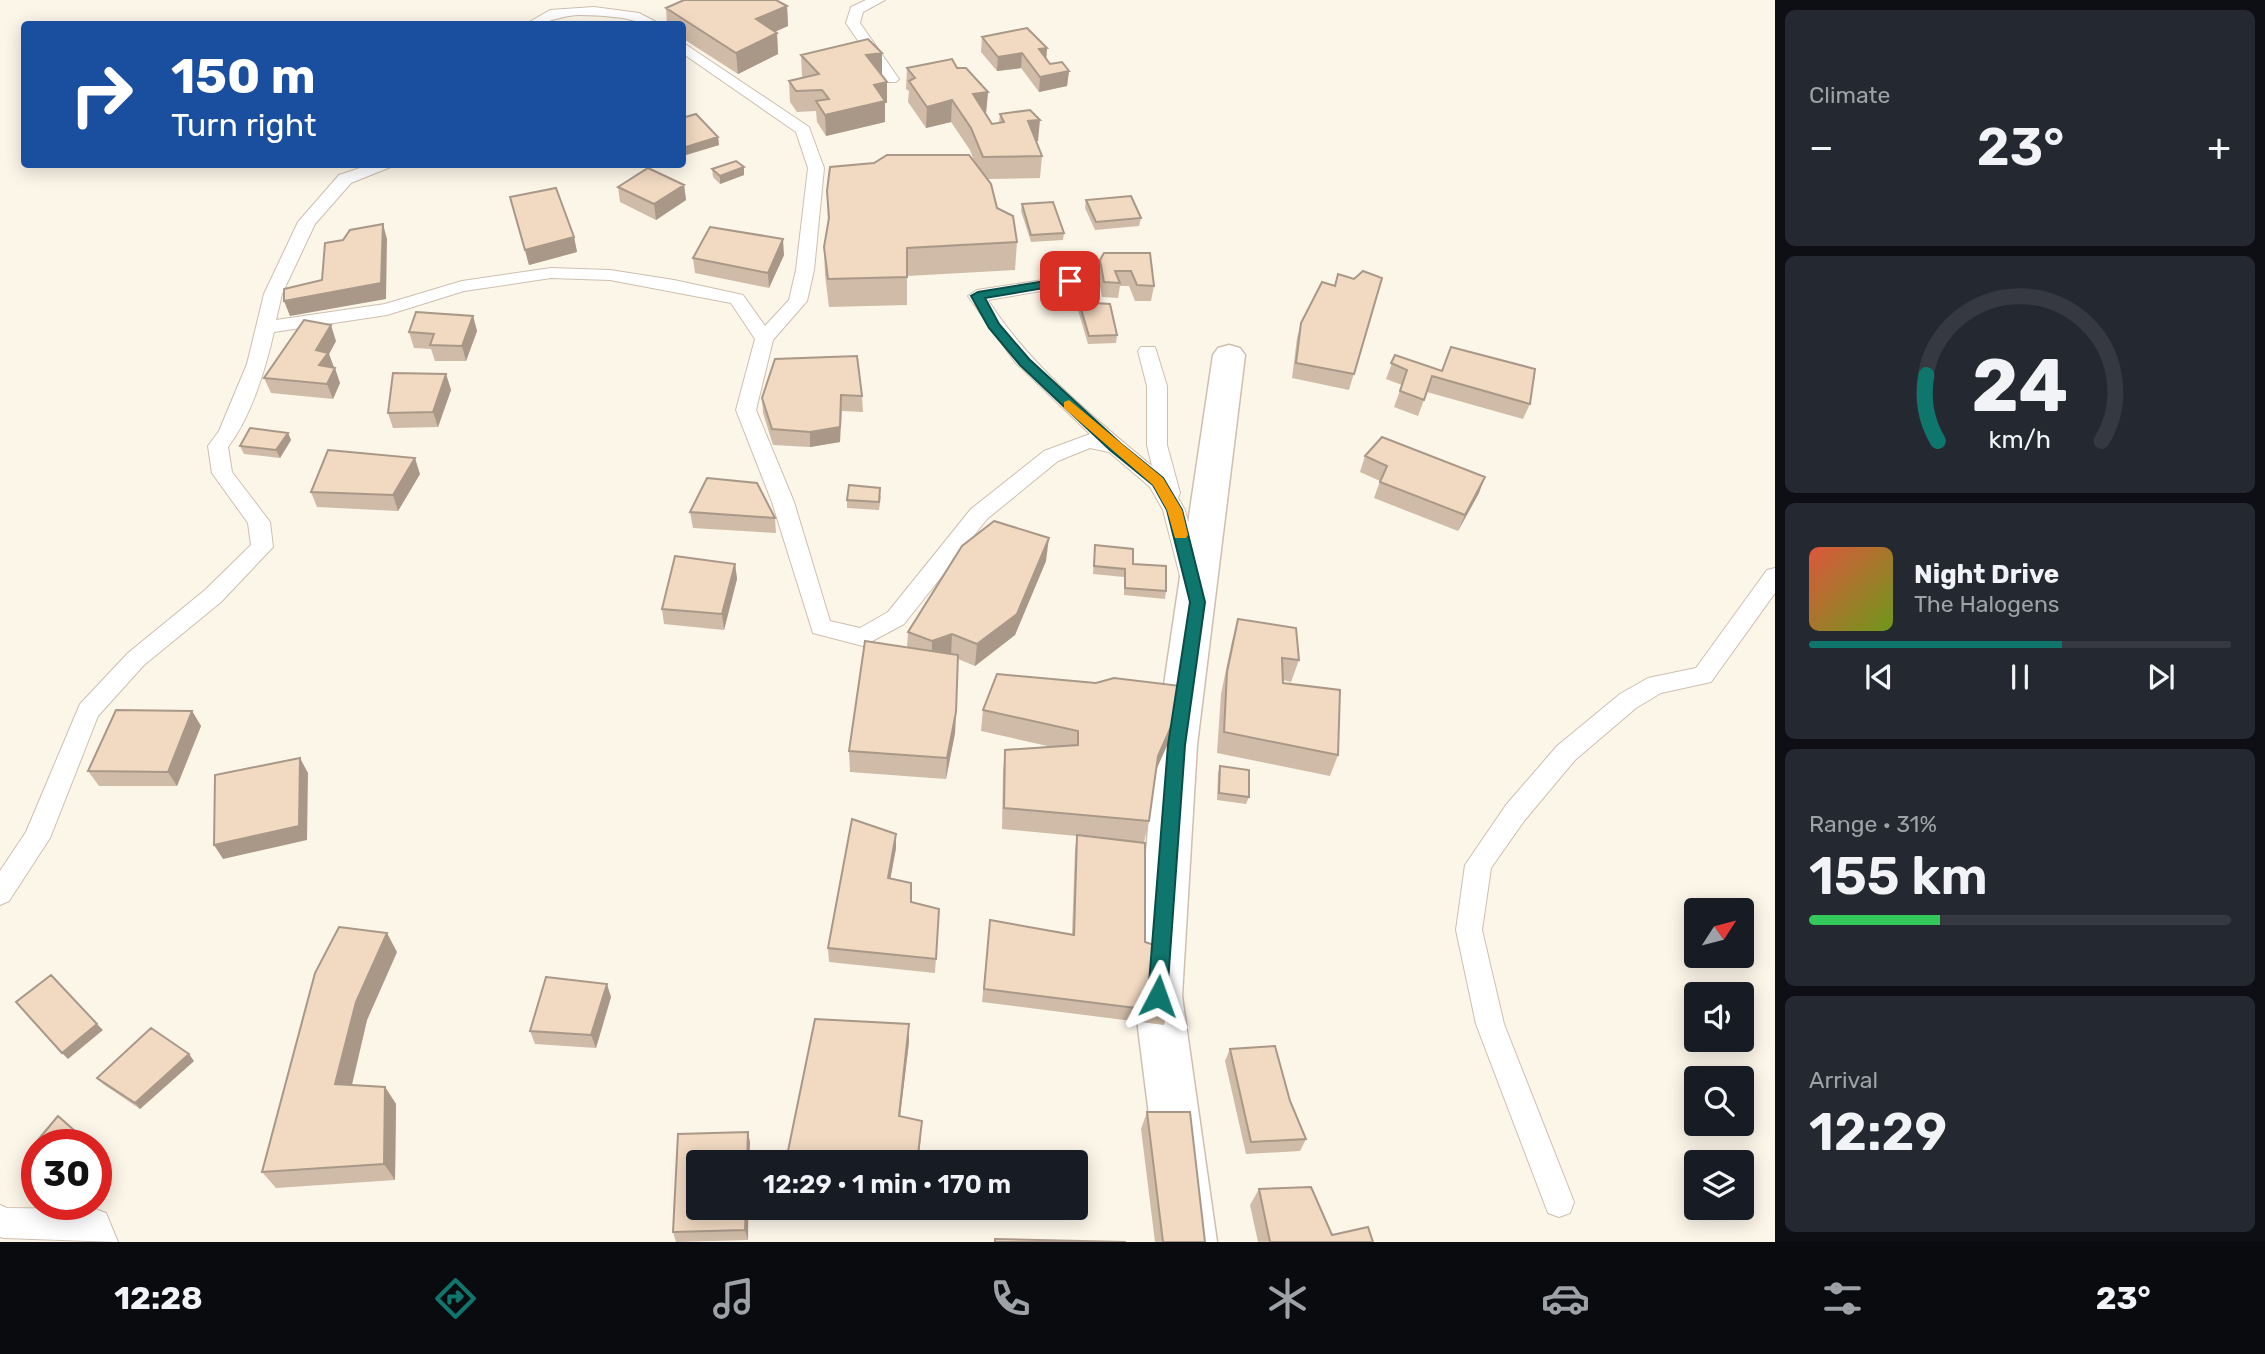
<!DOCTYPE html>
<meta charset="utf-8">
<style>
body{margin:0;font-family:Rubik,sans-serif;background:#242831;color:#f1f3f6;height:100vh;display:flex;flex-direction:column;font-size:26px;white-space:nowrap}
*{box-sizing:border-box;margin:0}
p{font-size:23px;color:#9ea1a6}
.icon{flex:none;width:38px;height:38px;fill:none;stroke:currentColor;stroke-width:2;stroke-linecap:round;stroke-linejoin:round}
.map{position:relative;flex:1;overflow:hidden}
.side{display:flex;flex-direction:column;gap:10px;padding:10px;background:#0d0f14;width:490px}
.side>*{flex:none}
.hud{position:absolute;left:21px;top:21px;width:665px;height:147px;border-radius:7px;box-shadow:0 4px 18px #0003;background:#1a4fa0;color:#fff;overflow:hidden}
.needle{width:46px;rotate:54deg}
.controls{position:absolute;left:1684px;top:898px;display:grid;gap:14px}
.controls a{display:grid;place-items:center;width:70px;height:70px;border-radius:7px;background:#171b24;box-shadow:0 4px 18px #0003;font-size:35px}
.speed{position:absolute;left:21px;top:1129px;display:flex;gap:14px;font-size:35px;font-weight:700;text-align:center}
.speed>*{display:grid;place-content:center;width:91px;height:91px;border-radius:50%;background:#171b24;box-shadow:0 4px 18px #0003;line-height:1}
.speed .limit{border:10px solid #d22;background:#fff;color:#111}
.pin{position:absolute;display:grid;place-items:center;width:60px;height:60px;color:#fff;margin:-30px;border-radius:14px;box-shadow:0 4px 10px #0006}
.me{position:absolute;width:77px;margin:-38px;rotate:4deg;stroke-linejoin:round;filter:drop-shadow(0 0 5px #0008)}
.turn{display:flex;align-items:center;gap:24px;height:147px;padding:0 35px;font-size:32px}
.turn .icon{width:91px;height:91px;stroke-width:2.5}
.turn b{display:block;font-size:49px;line-height:60px}
.big{font-size:52px;font-weight:600;line-height:1.1}
.side .card{flex:1;display:flex;flex-direction:column;justify-content:center;gap:10px;min-width:0;padding:0 24px;border-radius:10px;background:#242831}
.side .dial{align-items:center;gap:0}
.dial svg{height:182px;overflow:visible;fill:none;stroke:#363941;stroke-width:7;stroke-linecap:round;text-anchor:middle}
.dial text{fill:#f1f3f6;stroke:none}
.song{display:flex;align-items:center;gap:21px}
.cover{width:84px;height:84px;border-radius:10px;background:linear-gradient(135deg,hsl(10 70% 55%),hsl(80 70% 35%))}
.played{height:7px;border-radius:4px;background:linear-gradient(90deg,#0f766e 60%,#363941 60%)}
.keys{display:flex;justify-content:space-around;direction:ltr}
.heat{display:flex;justify-content:space-between;align-items:center;font-size:38px;direction:ltr}
.charge{height:10px;border-radius:5px;background:linear-gradient(90deg,#34c759 31%,#363941 0)}
.trip{position:absolute;left:686px;top:1150px;width:402px;height:70px;border-radius:7px;background:#171b24;box-shadow:0 4px 18px #0003;font-weight:600;line-height:70px;text-align:center}
.tabs{display:flex;height:112px;justify-content:space-around;align-items:center;background:#090b0e;color:#9ea1a6}
.tabs .icon{width:49px;height:49px}
.tabs .on{color:#0f766e}
.tabs b{font-size:32px;color:#f1f3f6}
main{display:flex;flex:1;min-height:0}
.map>svg:first-child{display:block}
</style>
<main>
<div class="map">
<svg width="1775" height="1242" viewBox="0 0 1775 1242">
<rect width="100%" height="100%" fill="#fcf6e9"/>
<g fill="none" stroke-linecap="round" stroke-linejoin="round">
<defs>
<path id="lane" d="M866 0H885L863 12 860 23 899 79 896 82H886L846 23 851 7Z
M594 7 639 13 660 24C647 25 636 21 623 18 608 16 593 15 579 15 559 15 544 26 526 24L550 10Z
M682 42 809 127 824 168 814 270 807 301 773 340 756 410 794 502 830 621 860 628 888 612 971 509 1044 451 1090 434 1015 362 968 296 977 290 1070 276 1079 281 1076 285 988 300C1030 366 1093 417 1152 466L1147 445V386L1138 351 1141 347H1155L1167 386V445L1180 493 1178 498 1185 510 1203 580 1200 586 1192 588 1184 586 1181 580 1163 510 1150 487 1109 452 1090 448 1058 461 987 519 904 624 863 646 813 633 772 502 736 410 755 339 731 303 610 280 551 278 464 291 387 315 274 332C265 370 252 415 228 447L232 472 270 522 273 547 221 602 144 665 98 716 50 838 9 901 0 905V871L26 832 80 704 128 653 205 590 251 545 248 523 212 473 208 446 219 431 247 364 264 294 298 222 339 175 372 164H398L351 183 315 224 282 294 276 320 385 304 462 281 551 268 610 270 674 280 743 295 765 326 789 300 796 270 808 168 796 132 682 53Z
M1775 568V593L1711 682 1661 693 1636 708 1575 760 1524 821 1491 868 1482 930 1504 1024 1574 1202 1570 1213 1559 1217 1548 1213 1476 1024 1456 930 1465 865 1506 805 1557 746 1620 694 1648 678 1696 668 1767 570Z
M0 1205 7 1208 95 1209 106 1213 118 1242 4 1238 0 1237Z"/>
<path id="street" d="M1229 345 1240 348 1245 355 1197 745 1182 996 1217 1242H1165L1134 996 1155 745 1213 355 1218 348Z"/>
</defs>
<!-- lane casing -->
<use href="#lane" stroke="#cebfaf" stroke-width="2"/>
<!-- street casing -->
<use href="#street" stroke="#cebfaf" stroke-width="3"/>
<!-- lane -->
<use href="#lane" fill="#fff" fill-rule="evenodd"/>
<!-- street -->
<use href="#street" fill="#fff" fill-rule="evenodd"/>
</g>
<!-- wall -->
<path fill="#cfbba7" d="M787 6 788 26 775 32 777 33 778 54 738 74 682 38V24H667L666 8Z
M982 37 1047 48 1046 59 1050 64 1069 71 1067 86 1039 92 1021 68 997 71 981 52Z
M882 53V74H881L887 103H885V122L826 136 817 122 816 111 797 112 790 102 789 81 803 77 802 76 801 55Z
M907 68H957L988 92 986 113 992 124 999 123 1000 114 1038 141H1036L1042 156 1040 178 987 179 997 208 1017 242 1015 270 907 276V305L829 307 825 275 824 247 828 223 827 191 975 164 970 150 951 122 926 128 908 102 909 91 906 89Z
M682 118 718 137 719 145 686 155 682 151Z
M485 164H508V166Z
M712 169 744 175 720 184 713 177Z
M684 185 686 200 656 220 620 202 618 187Z
M510 197 574 237 577 252 529 265Z
M1086 200 1141 218 1139 226 1095 230 1085 208Z
M1022 204 1064 233 1063 240 1031 242 1021 211Z
M1104 253 1154 286 1151 301H1135L1129 286H1120L1118 298 1102 297 1098 275 1100 260Z
M784 255 769 288 695 273 693 258Z
M1382 278 1349 390 1292 378 1297 338 1301 323 1354 279Z
M1079 302 1117 335 1116 343 1088 344 1078 310Z
M473 316 477 331 466 361H435L431 349 414 348 409 332Z
M336 341 329 354 340 383 333 399 271 393 264 378Z
M1395 355 1530 404 1523 419 1427 392 1418 416 1394 407 1402 385 1386 379Z
M775 359 862 396 863 412 842 411 840 442 810 447 773 445 763 413 762 398Z
M446 374 451 390 438 427 393 428 388 413Z
M288 433 291 440 280 458 244 454 240 446Z
M1365 456 1479 493 1458 531 1374 498 1380 481 1360 472Z
M420 474 398 511 317 507 311 492Z
M881 496 879 510 847 508V500Z
M690 512 775 518 776 533 693 528Z
M1095 545 1133 564 1166 591 1165 599 1124 595V577L1093 574Z
M1046 561 1015 635 975 666 958 659 955 733 946 779 850 772 849 751 907 648 908 632Z
M735 564 737 579 724 630 664 624 662 609Z
M1238 619 1299 660 1291 682 1283 680V683L1338 755 1330 776 1217 753 1221 694 1232 641Z
M983 710 1173 732 1156 770 1149 821 1144 842 1108 839 1168 1012 1164 1025 982 1002 990 920 1072 934 1075 850 1077 836 1002 829 1003 771 1005 750 1052 747 981 731Z
M192 711 201 726 177 786H99L88 771Z
M1220 766 1249 797 1246 804 1217 800 1218 773Z
M896 848 890 879 911 902 939 909 935 973 829 962 828 948Z
M397 952 367 1020 352 1085 385 1087 396 1104 395 1180 276 1188 262 1172Z
M611 997 596 1048 535 1044 530 1031Z
M909 1042 900 1116 921 1138 918 1162H789L788 1151Z
M1230 1049 1290 1101 1306 1139 1300 1151 1246 1154 1225 1061Z
M194 1061 140 1109 103 1084 97 1078Z
M1147 1112 1205 1242H1155L1141 1129Z
M748 1132 750 1143 748 1240 676 1242 673 1232Z
M1259 1189 1332 1235 1373 1242H1258L1250 1205Z"/>
<!-- shaded-wall -->
<path fill="#a99888" d="M787 6 788 26 757 39 756 19Z
M777 33 778 54 738 74 736 53Z
M1047 48 1046 62 1039 49Z
M882 53V74L866 76V55Z
M1022 53 1021 68 997 71 998 57Z
M1069 71 1067 86 1039 92 1040 77Z
M887 82V103H885V122L826 136 825 115 874 85Z
M988 92 986 113 972 116 973 94Z
M952 100 951 122 926 128 927 107Z
M1040 120 1038 141 1026 143 1028 121Z
M718 137 719 145 686 155V147Z
M744 167V175L720 184V176Z
M684 185 686 200 656 220 654 204Z
M383 224 387 239 386 299 290 316 284 301 381 283Z
M574 237 577 252 529 265 525 250Z
M783 239 784 255 769 288 768 273Z
M473 316 477 331 466 361 462 346Z
M331 325 336 341 329 354 334 368 319 365 316 350Z
M335 368 340 383 333 399 327 384Z
M446 374 451 390 438 427 433 412Z
M841 395 840 442 810 447V432Z
M288 433 291 440 280 458 276 450Z
M415 458 420 474 398 511 393 495Z
M1485 477 1479 493 1458 531 1465 515Z
M1049 538 1046 561 1015 635 975 666 977 644Z
M735 564 737 579 724 630 722 614Z
M952 634 951 656 932 662V641Z
M192 711 201 726 177 786 168 772Z
M1178 711 1173 732 1153 777 1158 756Z
M956 712 955 733 946 779 947 758Z
M300 758 308 773 307 840 223 859 214 845Z
M896 834V848L888 892V878Z
M387 933 397 952 367 1020 348 1101 335 1084 356 1002Z
M607 984 611 997 596 1048 591 1035Z
M97 1024 103 1030 68 1059 62 1053Z
M909 1024V1042L898 1133 899 1116Z
M189 1054 194 1061 140 1109 135 1103Z
M385 1087 396 1104 395 1180 384 1164Z
M922 1121 918 1162H917Z
M748 1132 750 1143 749 1162H747Z
M84 1139 90 1144H78Z
M746 1208H748V1240L745 1230Z"/>
<!-- building -->
<path fill="#f1d9c2" stroke="#a99888" stroke-width="2" d="M684 0H776L787 6 756 19 777 33 736 53 666 8Z
M1027 28 1047 48 1039 49 1050 64 1062 62 1069 71 1040 77 1022 53 998 57 982 37Z
M868 39 882 53 866 55 887 82 874 85 885 101 825 115 816 101 829 99 822 90 796 91 789 81 819 74 801 55Z
M952 59 957 68H966L988 92 973 94 992 124 1004 122 1000 114 1030 110 1040 120 1028 121 1042 156 983 157 971 128 952 100 927 107 909 81 915 78 907 68Z
M696 114 718 137 686 147 682 144V118Z
M887 155H969L991 184 997 208 1013 216 1017 242 907 248V277L828 279 824 247 829 218 827 191 830 167 874 163Z
M736 161 744 167 720 176 712 169Z
M648 168 684 185 654 204 618 187Z
M556 188 574 237 525 250 510 197Z
M1131 196 1141 218 1096 222 1086 200Z
M1053 202 1064 233 1031 235 1022 204Z
M383 224 381 283 284 301V289L322 280 325 243 343 240 350 230Z
M710 227 783 239 768 273 693 258Z
M1104 253H1150L1154 286 1137 285 1131 271H1115L1120 283 1104 282 1100 260Z
M1363 271 1382 278 1354 374 1296 363 1301 323 1322 282 1335 286 1338 274 1354 279Z
M1079 302 1110 304 1117 335 1089 336Z
M416 312 473 316 462 346 430 345 434 334 409 332Z
M304 320 331 325 316 350 328 353 319 365 335 368 327 384 264 378Z
M1451 347 1535 369 1530 404 1432 376 1424 400 1400 391 1407 370 1391 363 1395 355 1442 371Z
M857 356 862 396 841 395 840 427 810 432 772 429 762 398 775 359Z
M393 373 446 374 433 412 388 413Z
M250 428 288 433 276 450 240 446Z
M1382 437 1485 477 1465 515 1380 482 1387 466 1365 456Z
M328 450 415 458 393 495 311 492Z
M707 478 757 483 775 518 690 512Z
M849 485 880 488 879 502 847 500Z
M994 521 1049 538 1017 614 977 644 952 634 932 641 908 632 962 546Z
M1095 545 1133 549V564L1166 566V591L1125 588V569L1094 566Z
M675 556 735 564 722 614 662 609Z
M1238 619 1296 628 1299 660 1282 658 1283 683 1340 690 1338 755 1224 732 1227 672Z
M865 641 958 655 956 712 947 758 849 751Z
M997 674 1096 683 1114 678 1181 686 1178 711 1158 756 1149 821 1004 808 1005 750 1078 745V731L983 710Z
M116 710 192 711 168 772 88 771Z
M300 758 299 826 214 845 215 775Z
M1220 766 1249 770V797L1219 793Z
M852 819 896 834 888 878 911 883V902L939 909 936 959 828 948Z
M1077 835 1145 843V942L1166 949 1168 1012 984 989 990 920 1074 935Z
M339 927 387 933 356 1002 335 1084 385 1087 384 1164 262 1172 315 973Z
M51 975 97 1024 62 1053 16 1002Z
M546 977 607 984 591 1035 530 1031Z
M815 1019 909 1024 899 1116 922 1121 917 1162H867L788 1151Z
M151 1028 189 1054 135 1103 97 1078Z
M1275 1046 1290 1101 1306 1139 1251 1142 1230 1049Z
M1147 1112H1190L1205 1242H1163Z
M58 1116 84 1139 78 1144H37V1150L32 1147Z
M748 1132 747 1162H698V1208H746L745 1230 673 1232 678 1134Z
M1311 1187 1332 1235 1368 1227 1373 1242H1270L1259 1189Z
M995 1239 1126 1242H995Z"/>
<!-- route -->
<path fill="#0f766e" stroke="#0a4d48" stroke-width="2" d="M1070 277 1074 278V283L985 298 999 324 1029 359 1120 443 1163 478 1182 510 1205 602 1185 745 1167 996 1165 1002 1158 1005 1151 1002 1148 996 1168 745 1190 602 1167 510 1153 485 1110 450 1020 365 989 328 971 296 978 292Z"/>
<!-- slow -->
<path fill="#f59e0b" d="M1069 400 1163 478 1182 510 1188 535 1186 538H1175L1167 510 1153 485 1064 408V402Z"/>
</svg>
<div class="controls">
<a><svg class="needle" viewBox="-14 -14 28 28"><path d="M0-13l5 13h-10z" fill="#e53935"/><path d="M0 13l5-13h-10z" fill="#9ea1a6"/></svg></a>
<a><svg class="icon" aria-label="sound" viewBox="0 0 24 24"><path d="M4 9h4l5-4v14l-5-4H4zM17 9q2 3 0 6"/></svg></a>
<a><svg class="icon" aria-label="search" viewBox="0 0 24 24"><circle cx="10" cy="10" r="6"/><path d="M15 15l6 6"/></svg></a>
<a><svg class="icon" aria-label="layers" viewBox="0 0 24 24"><path d="M12 4l9 5-9 5-9-5zM3 14l9 5 9-5"/></svg></a>
</div>
<div class="speed"><div class="limit">30</div></div>
<div class="pin" style="left:1070px;top:281px;background:#d93025"><svg class="icon" aria-label="arrive" viewBox="0 0 24 24"><path d="M6 21V4h12l-3 4 3 4H6"/></svg></div>
<svg class="me" style="left:1158px;top:996px" viewBox="-20 -20 40 40"><path d="M0-17L14 15 0 8-14 15z" fill="#0f766e" stroke="#fff" stroke-width="4"/></svg>
<div class="trip">12:29 · 1 min · 170 m</div>
<div class="hud">
<div class="turn"><svg class="icon" aria-label="right" viewBox="0 0 24 24"><path d="M7 20v-9h11M14 6l5 5-5 5"/></svg><div><b>150 m</b>Turn right</div></div>
</div>
</div>
<section class="side">
<div class="card"><p>Climate</p>
<div class="heat"><a>−</a><b class="big">23°</b><a>+</a></div>
</div>
<div class="card dial"><svg viewBox="0 0 100 80">
<path d="M14 69A42 42 0 1 1 86 69"/>
<path d="M14 69A42 42 0 0 1 9 40" stroke="#0f766e"/>
<text x="50" y="56" font-size="32" font-weight="700">24</text>
<text x="50" y="72" font-size="11">km/h</text>
</svg></div>
<div class="card">
<div class="song"><i class="cover"></i><div><b>Night Drive</b><p>The Halogens</p></div></div>
<div class="played"></div>
<div class="keys"><svg class="icon" aria-label="previous" viewBox="0 0 24 24"><path d="M18 5L8 12l10 7zM5 5v14"/></svg><svg class="icon" aria-label="pause" viewBox="0 0 24 24"><path d="M8 5v14M16 5v14"/></svg><svg class="icon" aria-label="next" viewBox="0 0 24 24"><path d="M6 5l10 7-10 7zM19 5v14"/></svg></div>
</div>
<div class="card"><p>Range · 31%</p><b class="big">155 km</b><div class="charge"></div></div>
<div class="card"><p>Arrival</p><b class="big">12:29</b></div>
</section>
</main>
<nav class="tabs">
<b>12:28</b>
<svg class="icon on" aria-label="directions" viewBox="0 0 24 24"><path d="M12 3l9 9-9 9-9-9zM9 14v-3h6M13 9l2 2-2 2"/></svg>
<svg class="icon" aria-label="music" viewBox="0 0 24 24"><path d="M9 18V5l10-2v13"/><circle cx="6" cy="18" r="3"/><circle cx="16" cy="16" r="3"/></svg>
<svg class="icon" aria-label="phone" viewBox="0 0 24 24"><path d="M5 4h4l2 5-3 2q2 4 5 5l2-3 5 2v4C11 20 4 13 5 4z"/></svg>
<svg class="icon" aria-label="climate" viewBox="0 0 24 24"><path d="M12 3v18M4 7l16 10M4 17L20 7"/></svg>
<svg class="icon" aria-label="car" viewBox="0 0 24 24"><path d="M5 17H2v-5l4-1 3-4h7l3 4 3 1v5h-3M9 17h6M6 11h13"/><circle cx="7" cy="17" r="2"/><circle cx="17" cy="17" r="2"/></svg>
<svg class="icon" aria-label="filters" viewBox="0 0 24 24"><path d="M4 7h16M4 17h16"/><circle cx="9" cy="7" r="2"/><circle cx="15" cy="17" r="2"/></svg>
<b>23°</b>
</nav>
